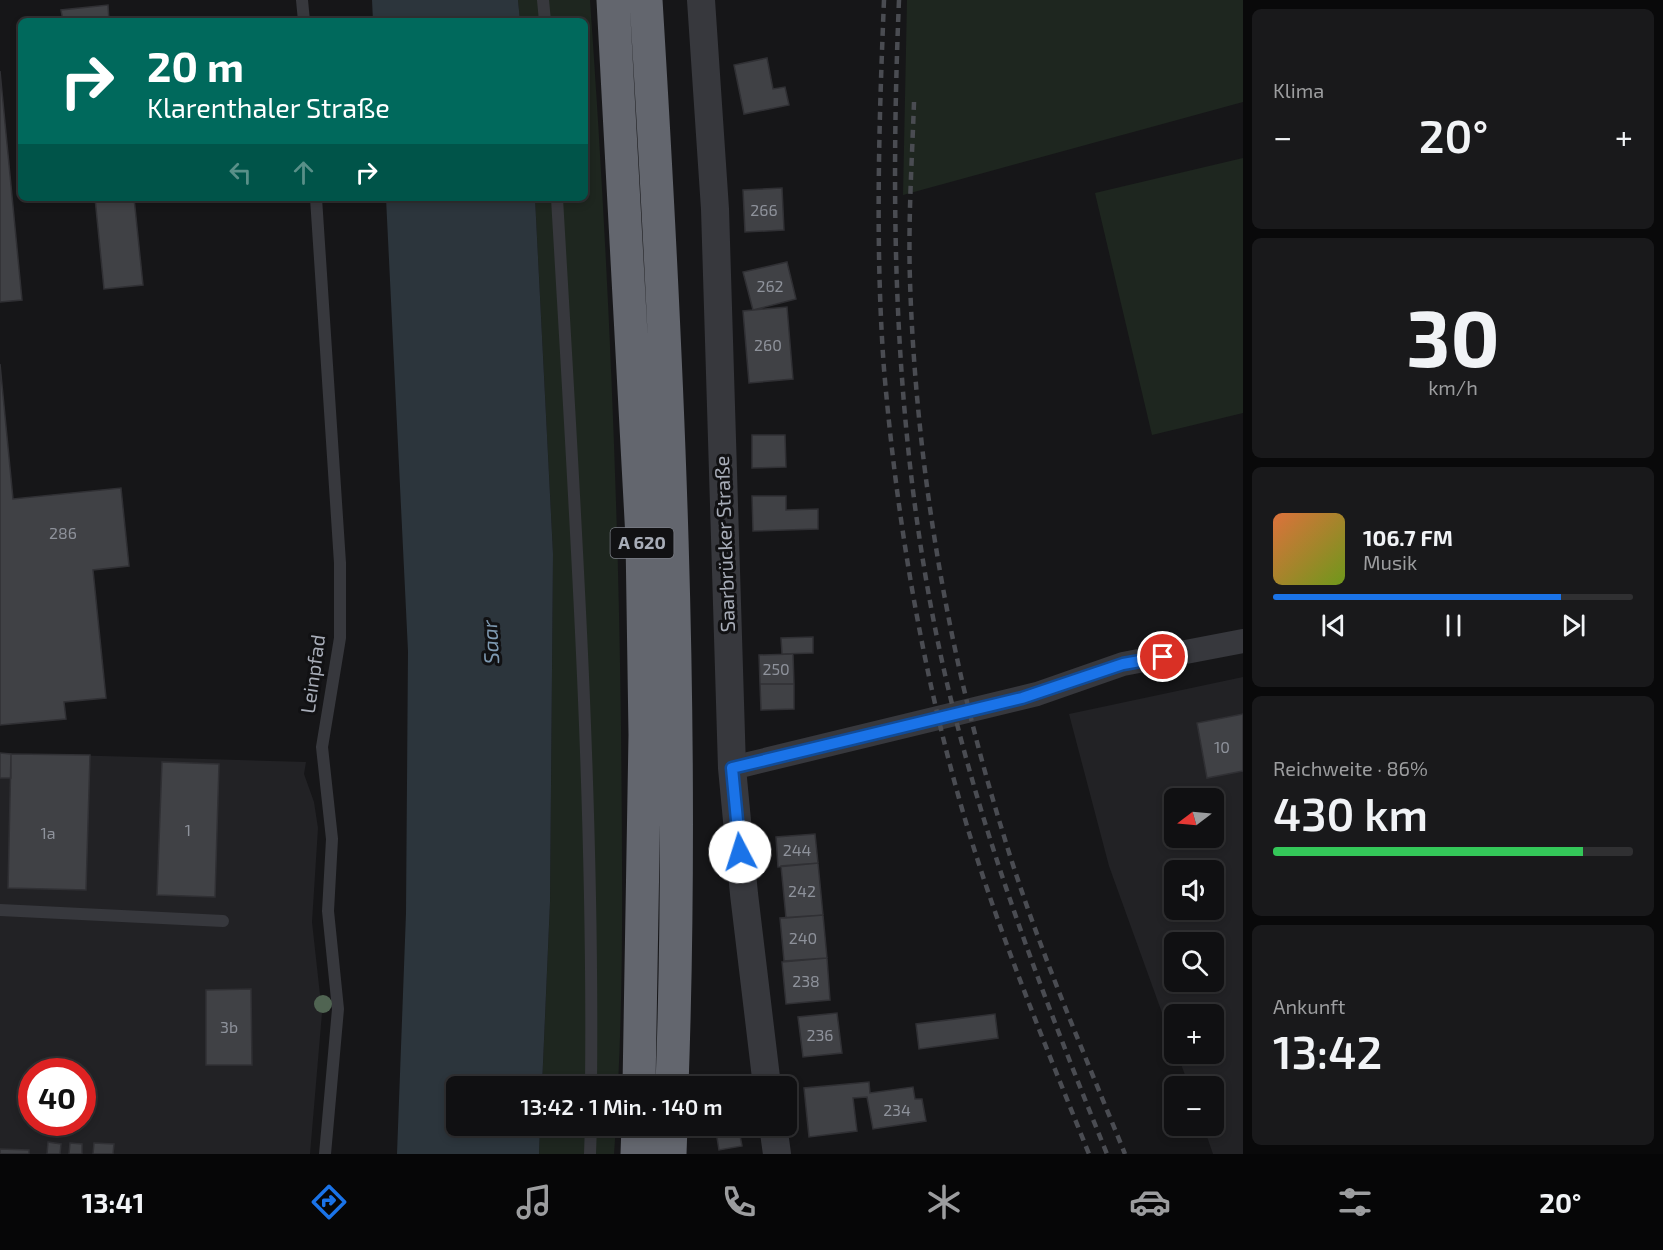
<!DOCTYPE html>
<html lang="de">
<meta charset="utf-8">
<style>
body{margin:0;font-family:"Exo 2",sans-serif;background:#19191b;color:#f1f3f6;height:100vh;display:flex;flex-direction:column;font-size:22px;white-space:nowrap}
*{box-sizing:border-box;margin:0}
p{font-size:20px;color:#9c9d9f}
.icon{flex:none;width:33px;height:33px;fill:none;stroke:currentColor;stroke-width:2;stroke-linecap:round;stroke-linejoin:round}
.map{position:relative;flex:1;overflow:hidden}
.sheet{display:flex;flex-direction:column;gap:9px;padding:9px;background:#09090a;width:420px}
.sheet>*{flex:none}
.guide{position:absolute;left:18px;top:18px;width:570px;height:183px;border-radius:9px;box-shadow:0 3px 9px #0003,0 0 0 2px #303032;background:#00695c;color:#fff;overflow:hidden}
.needle{width:39px;rotate:254deg}
.fabs{position:absolute;left:1164px;top:788px;display:grid;gap:12px}
.fabs a{display:grid;place-items:center;width:60px;height:60px;border-radius:9px;background:#101012;box-shadow:0 3px 9px #0003,0 0 0 2px #303032;font-size:30px}
.speed{position:absolute;left:18px;top:1058px;display:flex;gap:12px;font-size:30px;font-weight:700;text-align:center}
.speed>*{display:grid;place-content:center;width:78px;height:78px;border-radius:50%;background:#101012;box-shadow:0 3px 9px #0003,0 0 0 2px #303032;line-height:1}
.speed .limit{border:9px solid #d22;background:#fff;color:#111}
.pin{position:absolute;display:grid;place-items:center;width:51px;height:51px;color:#fff;margin:-26px;border:3px solid #fff;border-radius:50%;box-shadow:0 2px 6px #0007}
.me{position:absolute;width:66px;margin:-33px;rotate:355deg;stroke-linejoin:round;filter:drop-shadow(0 0 4px #0008)}
.turn{display:flex;align-items:center;gap:21px;height:126px;padding:0 30px;font-size:27px}
.turn .icon{width:78px;height:78px;stroke-width:2.5}
.turn b{display:block;font-size:42px;line-height:51px}
.lanes{display:flex;align-items:center;height:57px;padding:0 30px;background:#0003;justify-content:center;gap:30px;direction:ltr}
.lanes .off{opacity:.35}
.big{font-size:45px;font-weight:600;line-height:1.1}
.sheet .card{flex:1;display:flex;flex-direction:column;justify-content:center;gap:9px;min-width:0;padding:0 21px;border-radius:9px;background:#19191b}
.sheet .dial{align-items:center;gap:0}
.dial b{font-size:78px;line-height:1}
.song{display:flex;align-items:center;gap:18px}
.cover{width:72px;height:72px;border-radius:9px;background:linear-gradient(135deg,hsl(20 70% 55%),hsl(80 70% 35%))}
.played{height:6px;border-radius:3px;background:linear-gradient(90deg,#1a73e8 80%,#303032 80%)}
.keys{display:flex;justify-content:space-around;direction:ltr}
.heat{display:flex;justify-content:space-between;align-items:center;font-size:33px;direction:ltr}
.charge{height:9px;border-radius:4px;background:linear-gradient(90deg,#34c759 86%,#303032 0)}
.trip{position:absolute;left:446px;top:1076px;width:351px;height:60px;border-radius:9px;background:#101012;box-shadow:0 3px 9px #0003,0 0 0 2px #303032;font-weight:600;line-height:60px;text-align:center}
.dock{display:flex;height:96px;justify-content:space-around;align-items:center;background:#060607;color:#9c9d9f}
.dock .icon{width:42px;height:42px}
.dock .on{color:#1a73e8}
.dock b{font-size:27px;color:#f1f3f6}
main{display:flex;flex:1;min-height:0}
.map>svg:first-child{display:block}
</style>
<main>
<div class="map">
<svg width="1243" height="1154" viewBox="0 0 1243 1154">
<rect width="100%" height="100%" fill="#161618"/>
<!-- built -->
<path fill="#222225" fill-rule="evenodd" d="M1243 677V1154H1213L1203 1125H1214V1086H1189L1177 1053H1214V1014H1174V1046L1109 866 1069 714ZM1174 798H1214V837H1174ZM1174 870H1214V909H1174ZM1174 942H1214V981H1174Z
M0 753 306 762 304 774 314 802 318 828 312 922 322 1013 310 1154H0ZM32 1071H82V1122H32Z"/>
<!-- green -->
<path fill="#1e261f" d="M518 0H590C607 241 618 484 621 726 622 845 624 966 618 1086H542L550 902 553 554 535 198H585V21H520Z
M907 0H1243V102L903 195Z
M1243 158V413L1152 435 1095 193Z
M540 1125H616L614 1154H539Z"/>
<!-- water -->
<path fill="#2c353c" d="M372 0H518L520 21H373Z
M386 198H535L553 554 550 902 542 1086H456V1125H540L539 1154H397L406 913 408 651Z"/>
<!-- building -->
<path fill="#404145" stroke="#303034" stroke-width="1.5" d="M108 5 109 21H63L61 10Z
M767 58 773 89 785 87 789 105 744 114 734 65Z
M0 71 22 300 0 302Z
M782 188 784 230 745 232 743 190Z
M95 198H134L143 285 104 289Z
M787 262 796 299 753 310 743 272Z
M787 307 793 379 749 383 743 311Z
M0 364 13 499 121 488 129 566 93 570 106 698 64 702 66 719 0 725Z
M752 435H785L786 467 752 468Z
M752 496H786V510L818 509V529L753 531Z
M813 637V653L782 654 781 638Z
M793 654 794 684H760L759 655Z
M760 684H794V709L761 710Z
M1243 714V771L1207 778 1197 723Z
M0 753 11 754V778H0Z
M11 754 90 755 86 890 8 888Z
M162 762 219 764 215 897 157 895Z
M815 834 818 863 778 867 776 837Z
M818 863 823 915 786 918 781 866Z
M823 915 827 958 784 961 780 918Z
M827 958 830 1000 786 1004 782 962Z
M251 989 252 1065H206V990Z
M837 1013 842 1053 803 1057 798 1017Z
M995 1014 998 1038 919 1049 916 1024Z
M869 1082 870 1093 913 1087 915 1099H922L926 1121 873 1129 867 1097 853 1098 857 1131 809 1137 804 1088Z
M715 1125H738L742 1146 719 1150Z
M48 1142 61 1144 60 1154H47Z
M70 1143 82 1144V1154H69Z
M94 1143 114 1144 113 1154H93Z
M0 1149 29 1150V1154H0Z"/>
<g fill="none" stroke-linecap="round" stroke-linejoin="round">
<!-- service -->
<path stroke="#37383d" stroke-width="12" d="M302 0 304 21
M543 0 545 21
M316 198 340 563V638L322 747 332 839 328 911 338 1009 325 1154
M557 198C574 494 594 790 591 1086
M0 910 223 921
M590 1154 591 1125"/>
<!-- minor -->
<path stroke="#37383d" stroke-width="24" d="M732 768 1037 694 1123 664 1243 641"/>
<!-- tertiary -->
<path stroke="#37383d" stroke-width="28" d="M701 0 715 209 732 768 744 894 767 1086
M773 1125 777 1154"/>
<!-- motorway -->
<path stroke="#63666e" stroke-width="33" d="M613 0 642 538 645 735 639 1086
M646 0C668 362 685 723 672 1086
M637 1154 638 1125
M670 1154 671 1125"/>
<!-- rail -->
<path stroke="#4a4c52" stroke-width="4.5" stroke-dasharray="8 6" stroke-linecap="butt" d="M884 0C879 122 875 247 884 369 896 511 919 653 957 791 991 915 1041 1034 1089 1154
M899 0C889 237 895 473 952 704 990 859 1047 1006 1107 1154
M914 102C912 161 908 221 910 281 916 467 948 656 1003 833 1036 943 1082 1048 1125 1154"/>
</g>
<!-- trees -->
<circle fill="#506452" cx="323" cy="1004" r="9"/>
<g fill="none" stroke-linecap="round" stroke-linejoin="round">
<defs>
<path id="route" d="M740 852 732 768 1022 698 1123 664 1163 657"/>
</defs>
<!-- route casing -->
<use href="#route" stroke="#114b97" stroke-width="15"/>
<!-- route -->
<use href="#route" stroke="#1a73e8" stroke-width="10"/>
</g>
<g text-anchor="middle" stroke-width="6" stroke-linejoin="round" paint-order="stroke">
<!-- number labels -->
<g font-size="16" fill="#8e929b">
<text x="764" y="216">266</text>
<text x="770" y="292">262</text>
<text x="768" y="351">260</text>
<text x="63" y="539">286</text>
<text x="776" y="675">250</text>
<text x="1222" y="753">10</text>
<text x="188" y="836">1</text>
<text x="48" y="839">1a</text>
<text x="797" y="856">244</text>
<text x="802" y="897">242</text>
<text x="803" y="944">240</text>
<text x="806" y="987">238</text>
<text x="229" y="1033">3b</text>
<text x="820" y="1041">236</text>
<text x="897" y="1116">234</text>
</g>
<!-- shield labels -->
<rect fill="#111113" stroke="#7b7e86" stroke-width="1.5" x="610.5" y="528" width="63" height="30" rx="4.5"/>
<g font-size="18" font-weight="bold" fill="#a8adb8">
<text x="642" y="549">A 620</text>
</g>
<!-- street labels -->
<g font-size="20" fill="#a8adb8" stroke="#111113">
<text transform="translate(725 544) rotate(-92)" y="7">Saarbrücker Straße</text>
<text transform="translate(313 674) rotate(-82)" y="7">Leinpfad</text>
</g>
<!-- water labels -->
<g font-size="21" font-style="italic" fill="#7f9bb3" stroke="#111113">
<text transform="translate(491 642) rotate(-93)" y="7">Saar</text>
</g>
</g>
</svg>
<div class="fabs">
<a><svg class="needle" viewBox="-14 -14 28 28"><path d="M0-13l5 13h-10z" fill="#e53935"/><path d="M0 13l5-13h-10z" fill="#9c9d9f"/></svg></a>
<a><svg class="icon" aria-label="sound" viewBox="0 0 24 24"><path d="M4 9h4l5-4v14l-5-4H4zM17 9q2 3 0 6"/></svg></a>
<a><svg class="icon" aria-label="search" viewBox="0 0 24 24"><circle cx="10" cy="10" r="6"/><path d="M15 15l6 6"/></svg></a>
<a>+</a>
<a>−</a>
</div>
<div class="speed"><div class="limit">40</div></div>
<div class="pin" style="left:1163px;top:657px;background:#d93025"><svg class="icon" aria-label="arrive" viewBox="0 0 24 24"><path d="M6 21V4h12l-3 4 3 4H6"/></svg></div>
<svg class="me" style="left:740px;top:852px" viewBox="-20 -20 40 40"><circle r="19" fill="#fff"/><path d="M0-13L10 11 0 6-10 11z" fill="#1a73e8"/></svg>
<div class="trip">13:42 · 1 Min. · 140 m</div>
<div class="guide">
<div class="turn"><svg class="icon" aria-label="right" viewBox="0 0 24 24"><path d="M7 20v-9h11M14 6l5 5-5 5"/></svg><div><b>20 m</b>Klarenthaler Straße</div></div>
<div class="lanes"><svg class="icon off" aria-label="left" viewBox="0 0 24 24"><path d="M17 20v-9H6M10 6l-5 5 5 5"/></svg><svg class="icon off" aria-label="ahead" viewBox="0 0 24 24"><path d="M12 20V5M6 11l6-6 6 6"/></svg><svg class="icon" aria-label="right" viewBox="0 0 24 24"><path d="M7 20v-9h11M14 6l5 5-5 5"/></svg></div>
</div>
</div>
<section class="sheet">
<div class="card"><p>Klima</p>
<div class="heat"><a>−</a><b class="big">20°</b><a>+</a></div>
</div>
<div class="card dial"><b>30</b><p>km/h</p></div>
<div class="card">
<div class="song"><i class="cover"></i><div><b>106.7 FM</b><p>Musik</p></div></div>
<div class="played"></div>
<div class="keys"><svg class="icon" aria-label="previous" viewBox="0 0 24 24"><path d="M18 5L8 12l10 7zM5 5v14"/></svg><svg class="icon" aria-label="pause" viewBox="0 0 24 24"><path d="M8 5v14M16 5v14"/></svg><svg class="icon" aria-label="next" viewBox="0 0 24 24"><path d="M6 5l10 7-10 7zM19 5v14"/></svg></div>
</div>
<div class="card"><p>Reichweite · 86%</p><b class="big">430 km</b><div class="charge"></div></div>
<div class="card"><p>Ankunft</p><b class="big">13:42</b></div>
</section>
</main>
<nav class="dock">
<b>13:41</b>
<svg class="icon on" aria-label="directions" viewBox="0 0 24 24"><path d="M12 3l9 9-9 9-9-9zM9 14v-3h6M13 9l2 2-2 2"/></svg>
<svg class="icon" aria-label="music" viewBox="0 0 24 24"><path d="M9 18V5l10-2v13"/><circle cx="6" cy="18" r="3"/><circle cx="16" cy="16" r="3"/></svg>
<svg class="icon" aria-label="phone" viewBox="0 0 24 24"><path d="M5 4h4l2 5-3 2q2 4 5 5l2-3 5 2v4C11 20 4 13 5 4z"/></svg>
<svg class="icon" aria-label="climate" viewBox="0 0 24 24"><path d="M12 3v18M4 7l16 10M4 17L20 7"/></svg>
<svg class="icon" aria-label="car" viewBox="0 0 24 24"><path d="M5 17H2v-5l4-1 3-4h7l3 4 3 1v5h-3M9 17h6M6 11h13"/><circle cx="7" cy="17" r="2"/><circle cx="17" cy="17" r="2"/></svg>
<svg class="icon" aria-label="filters" viewBox="0 0 24 24"><path d="M4 7h16M4 17h16"/><circle cx="9" cy="7" r="2"/><circle cx="15" cy="17" r="2"/></svg>
<b>20°</b>
</nav>
